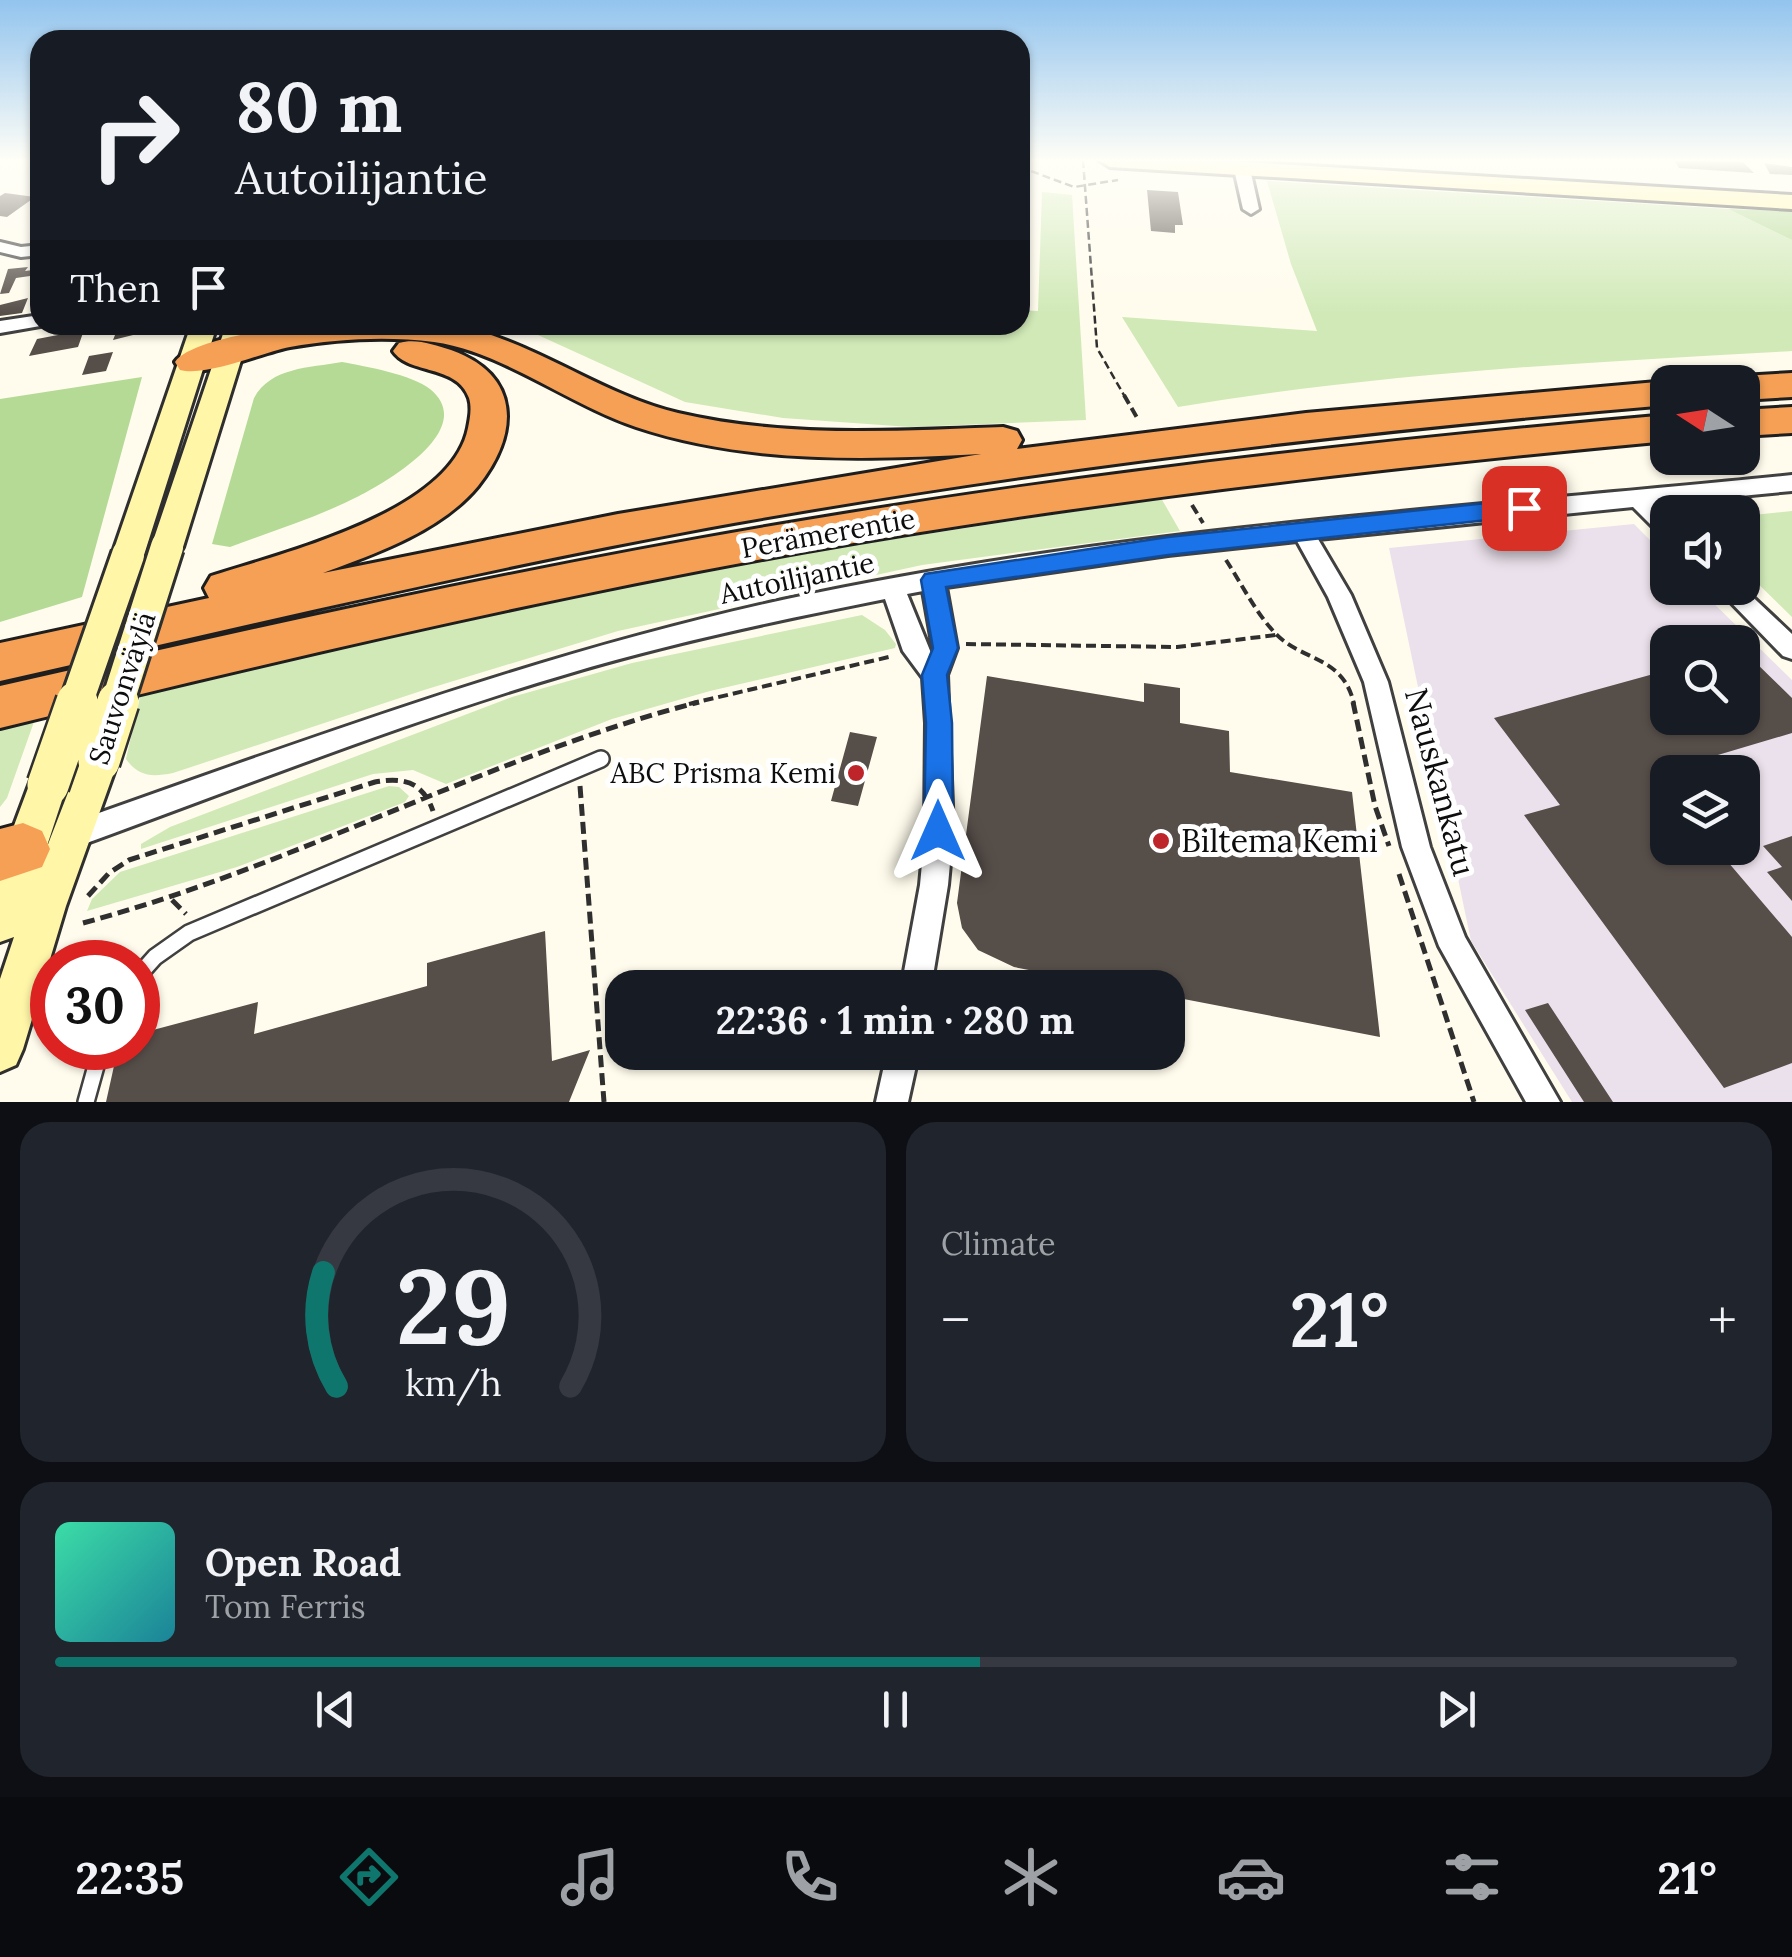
<!DOCTYPE html>
<meta charset="utf-8">
<style>
body{margin:0;font-family:Lora,serif;background:#20242c;color:#f1f3f6;height:100vh;display:flex;flex-direction:column;font-size:38px;white-space:nowrap}
*{box-sizing:border-box;margin:0}
p{font-size:32px;color:#9ea1a6}
.icon{flex:none;width:55px;height:55px;fill:none;stroke:currentColor;stroke-width:2;stroke-linecap:round;stroke-linejoin:round}
.map{position:relative;height:1102px;overflow:hidden}
.sheet{display:flex;flex-direction:column;gap:20px;padding:20px;background:#0d0f14;flex:1}
.sheet>*{flex:none}
.hud{position:absolute;left:30px;top:30px;width:1000px;height:305px;border-radius:30px;box-shadow:0 2px 8px #0004;background:#171b24;color:#f1f3f6;overflow:hidden}
.needle{width:65px;rotate:282deg}
.fabs{position:absolute;left:1650px;top:365px;display:grid;gap:20px}
.fabs a{display:grid;place-items:center;width:110px;height:110px;border-radius:20px;background:#171b24;box-shadow:0 2px 8px #0004;font-size:50px}
.speed{position:absolute;left:30px;top:940px;display:flex;gap:20px;font-size:50px;font-weight:700;text-align:center}
.speed>*{display:grid;place-content:center;width:130px;height:130px;border-radius:50%;background:#171b24;box-shadow:0 2px 8px #0004;line-height:1}
.speed .limit{border:15px solid #d22;background:#fff;color:#111}
.pin{position:absolute;display:grid;place-items:center;width:85px;height:85px;color:#fff;margin:-42px;border-radius:20px;box-shadow:0 5px 15px #0006}
.me{position:absolute;width:110px;margin:-55px;rotate:0deg;stroke-linejoin:round;filter:drop-shadow(0 0 8px #0008)}
.turn{display:flex;align-items:center;gap:35px;height:210px;padding:0 40px;font-size:45px}
.turn .icon{width:130px;height:130px;stroke-width:2.5}
.turn b{display:block;font-size:70px;line-height:85px}
.then{display:flex;align-items:center;height:95px;padding:0 40px;background:#0003;gap:20px;font-size:38px}
.big{font-size:75px;font-weight:800;line-height:1.1}
.sheet .widget{flex:1;display:flex;flex-direction:column;justify-content:center;gap:15px;min-width:0;padding:0 35px;border-radius:30px;background:#20242c}
.sheet .dial{align-items:center;gap:0}
.dial svg{height:260px;overflow:visible;fill:none;stroke:#363941;stroke-width:7;stroke-linecap:round;text-anchor:middle}
.dial text{fill:#f1f3f6;stroke:none}
.song{display:flex;align-items:center;gap:30px}
.cover{width:120px;height:120px;border-radius:15px;background:linear-gradient(135deg,hsl(160 70% 55%),hsl(190 70% 35%))}
.played{height:10px;border-radius:5px;background:linear-gradient(90deg,#0f766e 55%,#363941 55%)}
.keys{display:flex;justify-content:space-around;direction:ltr}
.heat{display:flex;justify-content:space-between;align-items:center;font-size:55px;direction:ltr}
.sheet .tiles{flex:1;display:grid;gap:20px;grid-template-columns:1fr 1fr}
.widget:last-child{grid-column:span 2}
.trip{position:absolute;left:605px;top:970px;width:580px;height:100px;border-radius:30px;background:#171b24;box-shadow:0 2px 8px #0004;font-weight:800;line-height:100px;text-align:center}
.menu{display:flex;height:160px;justify-content:space-around;align-items:center;background:#090b0e;color:#9ea1a6}
.menu .icon{width:70px;height:70px}
.menu .on{color:#0f766e}
.menu b{font-size:45px;color:#f1f3f6}
.map>svg:first-child{display:block}
</style>
<div class="map">
<svg width="1792" height="1102" viewBox="0 0 1792 1102">
<rect width="100%" height="100%" fill="#fffced"/>
<!-- industrial -->
<path fill="#ebe1ec" fill-rule="evenodd" d="M1634 524 1667 557 1668 588H1698L1792 680V1102H1572L1471 941 1389 548ZM1668 642H1742V718H1668ZM1668 772H1742V848H1668Z"/>
<!-- green -->
<path fill="#d0e9b7" d="M1267 181 1728 209 1792 240V351C1587 362 1381 373 1178 407L1122 317 1317 331 1291 264Z
M1042 192 1072 195 1086 420 910 427 783 418 685 402 516 325H1020V310L1038 311Z
M1161 498 1180 531 922 565 618 631 424 690 173 773C152 777 139 777 126 759L141 693 556 601 803 553Z
M1792 511V617L1742 568 1743 516Z
M862 615 885 630 896 644 895 648 710 691 612 719 446 784 413 770 373 774 141 849V844L170 827 512 697 632 663Z
M35 719 7 798 0 807V728Z
M389 786 399 787 409 796 405 802 237 867 87 911 92 899 120 872Z"/>
<!-- forest -->
<path fill="#b4da96" d="M1728 209 1792 211V240Z
M342 362C364 366 413 375 430 389 478 428 390 480 359 496 318 517 273 531 230 547L212 544 254 398C271 367 309 368 342 362Z
M142 377 82 597 0 622V399Z"/>
<!-- building -->
<path fill="#564e49" d="M1674 160 1743 162 1754 173 1679 168Z
M1764 163 1792 167V175L1770 174Z
M1147 190 1178 192 1183 225H1175V233L1151 231Z
M5 193 35 197 7 217 0 216V196Z
M28 267 25 271 33 270 30 276 16 278 9 293 0 294 8 269Z
M28 298 22 313 0 316V305Z
M119 325H137L133 335 113 340Z
M84 330 78 347 29 356 37 339Z
M113 352 106 371 82 375 89 356Z
M1753 660 1792 698V733L1654 774 1668 790V848H1716L1792 937V1063L1724 1088 1524 815 1560 805 1494 718 1668 670V718H1742V663Z
M987 676 1144 702V683L1180 688V723L1229 731 1230 772 1352 792 1380 1037 1168 996V988H1121L1014 967 978 950 962 928 957 903Z
M850 732 877 737 858 806 831 801Z
M1792 836V901L1767 872 1782 867 1763 846Z
M545 931 552 1061 590 1050 569 1102H106L118 1048H138V1034L258 1002 254 1034 427 986V963Z
M1548 1003 1613 1102H1584L1525 1010Z"/>
<g fill="none" stroke-linecap="round" stroke-linejoin="round">
<defs>
<path id="service" d="M138 976 155 957 189 933 601 759
M86 1102 101 1048"/>
<path id="minor" d="M1242 164 1250 169 1259 209 1251 214 1243 209 1234 169Z
M0 242 21 247 40 245V255L21 257 0 252Z
M40 315V325H46L0 333V321Z
M1792 475V491L1657 504 1668 514V536L1660 534 1633 507 1318 539 1351 595 1388 682 1430 847 1465 937 1560 1102H1526L1439 946 1402 847 1364 682 1328 597 1297 541 1168 555 946 587 957 648 947 675 953 831 948 885 931 988H901L920 885 925 831 926 723 923 678 903 651 885 599C779 620 671 643 567 674 397 724 231 791 65 851L55 847 51 838 55 829 65 825C303 741 539 653 787 599 1117 528 1458 509 1792 475ZM923 591 933 648 931 653 907 594Z
M1742 587 1792 634V659L1783 656 1717 588Z
M887 1052H919L908 1102H876Z"/>
<path id="secondary" d="M1099 160H1213L1792 195V209L1110 167Z
M191 325H217L144 555 140 564 128 568 116 564 112 555Z
M226 325H252L183 547 178 556 167 559 156 556 151 547Z
M99 744 113 749 118 761 66 906 23 1049 16 1065 0 1072V979L14 937 0 942V863L34 772 48 767 62 772 67 785 45 852 85 749Z"/>
<path id="motorway" d="M294 325C346 325 426 316 475 330 546 350 607 396 678 413 784 438 895 431 1003 427L1017 431 1022 440 1017 449 1306 413 1668 381 1674 382H1668V405C1345 432 1025 470 706 528 469 572 235 628 0 681V643L209 598 204 588 211 576C282 553 451 513 468 428 470 418 472 408 469 398 457 364 409 375 393 351L399 343C416 338 434 345 451 350 522 375 519 435 478 486 441 531 375 554 323 573L618 514 981 454C866 460 747 464 636 427 570 405 501 351 434 342 386 336 337 339 290 347 260 353 207 377 180 370L175 362C189 341 267 330 294 325Z
M1792 373V397L1742 400V382H1727L1742 376Z
M1792 407V433L1742 436V410Z
M1668 415V441C1379 468 1092 501 807 551 535 599 268 663 0 728V686C268 625 536 565 807 520 1092 472 1380 440 1668 415Z
M23 823 42 831 50 849 42 867 0 881V829Z"/>
</defs>
<!-- service casing -->
<use href="#service" stroke="#404040" stroke-width="20"/>
<!-- minor casing -->
<use href="#minor" stroke="#404040" stroke-width="6"/>
<!-- secondary casing -->
<use href="#secondary" stroke="#2f2f2f" stroke-width="6"/>
<!-- motorway casing -->
<use href="#motorway" stroke="#1e1e1e" stroke-width="6"/>
<!-- path-far2 -->
<path stroke="#2f2f2f" stroke-width="2.5" stroke-dasharray="8 4" stroke-linecap="butt" d="M1083 160 1097 348 1125 397
M1020 167 1074 187 1118 180"/>
<!-- path-far1 -->
<path stroke="#2f2f2f" stroke-width="4" stroke-dasharray="10 5" stroke-linecap="butt" d="M1124 395 1139 421
M1192 505 1203 523
M1226 560C1241 583 1256 613 1275 633 1302 662 1343 655 1354 704
M966 644 1177 647 1276 635
M689 704 893 656"/>
<!-- path -->
<path stroke="#2f2f2f" stroke-width="5" stroke-dasharray="12 6" stroke-linecap="butt" d="M1353 702 1375 806 1389 846
M580 786 604 1102
M1399 874 1474 1102
M88 896 109 873 129 860 375 782C404 777 423 782 433 811
M172 900 186 914
M83 923C295 866 487 757 699 702"/>
<!-- service -->
<use href="#service" stroke="#fff" stroke-width="15"/>
<!-- minor -->
<use href="#minor" fill="#fff" fill-rule="evenodd"/>
<!-- secondary -->
<use href="#secondary" fill="#fff6a8" fill-rule="evenodd"/>
<!-- motorway -->
<use href="#motorway" fill="#f5a055" fill-rule="evenodd"/>
<defs>
<path id="secondary-bridge-far1" d="M76 704 128 555
M117 704 167 547"/>
<path id="secondary-bridge" d="M99 761 118 702
M48 785 77 702"/>
</defs>
<!-- secondary-bridge-far1 casing -->
<use href="#secondary-bridge-far1" stroke="#2f2f2f" stroke-width="38" stroke-linecap="butt"/>
<!-- secondary-bridge casing -->
<use href="#secondary-bridge" stroke="#2f2f2f" stroke-width="46" stroke-linecap="butt"/>
<!-- secondary-bridge-far1 -->
<use href="#secondary-bridge-far1" stroke="#fff6a8" stroke-width="32"/>
<!-- secondary-bridge -->
<use href="#secondary-bridge" stroke="#fff6a8" stroke-width="41"/>
</g>
<!-- sky -->
<linearGradient id="sky" x2="0" y2="1"><stop stop-color="#92c4ee"/><stop offset="0.51" stop-color="#fffef7"/><stop offset="1" stop-color="#fffef7" stop-opacity="0"/></linearGradient>
<rect width="1792" height="314" fill="url(#sky)"/>
<!-- route -->
<path fill="#1a73e8" stroke="#114b97" stroke-width="2.5" d="M1524 499 1535 508 1524 516 1168 555 946 587 958 648 947 675 952 723 953 831 948 840 938 844 929 840 924 831 926 723 922 675 933 648 921 580 925 574 1168 537Z"/>
<!-- markers -->
<g fill="#bd252a" stroke="#fff" stroke-width="4">
<circle cx="856" cy="773" r="10"/>
<circle cx="1161" cy="841" r="10"/>
</g>
<g text-anchor="middle" stroke-width="10" stroke-linejoin="round" paint-order="stroke">
<!-- street labels -->
<g font-size="28" fill="#0d0d0d" stroke="#fff">
<text transform="translate(828 533) rotate(-10)" y="10">Perämerentie</text>
<text transform="translate(797 578) rotate(-12)" y="10">Autoilijantie</text>
<text transform="translate(122 688) rotate(-72)" y="10">Sauvonväylä</text>
</g>
<!-- poi labels -->
<g font-size="28" fill="#0d0d0d" stroke="#fff" text-anchor="end">
<text x="836" y="783">ABC Prisma Kemi</text>
</g>
<!-- near-street labels -->
<g font-size="32" fill="#0d0d0d" stroke="#fff">
<text transform="translate(1440 782) rotate(75)" y="11">Nauskankatu</text>
</g>
<!-- near-poi labels -->
<g font-size="32" fill="#0d0d0d" stroke="#fff" text-anchor="start">
<text x="1181" y="852">Biltema Kemi</text>
</g>
</g>
</svg>
<div class="fabs">
<a><svg class="needle" viewBox="-14 -14 28 28"><path d="M0-13l5 13h-10z" fill="#e53935"/><path d="M0 13l5-13h-10z" fill="#9ea1a6"/></svg></a>
<a><svg class="icon" aria-label="sound" viewBox="0 0 24 24"><path d="M4 9h4l5-4v14l-5-4H4zM17 9q2 3 0 6"/></svg></a>
<a><svg class="icon" aria-label="search" viewBox="0 0 24 24"><circle cx="10" cy="10" r="6"/><path d="M15 15l6 6"/></svg></a>
<a><svg class="icon" aria-label="layers" viewBox="0 0 24 24"><path d="M12 4l9 5-9 5-9-5zM3 14l9 5 9-5"/></svg></a>
</div>
<div class="speed"><div class="limit">30</div></div>
<div class="pin" style="left:1524px;top:508px;background:#d93025"><svg class="icon" aria-label="arrive" viewBox="0 0 24 24"><path d="M6 21V4h12l-3 4 3 4H6"/></svg></div>
<svg class="me" style="left:938px;top:831px" viewBox="-20 -20 40 40"><path d="M0-17L14 15 0 8-14 15z" fill="#1a73e8" stroke="#fff" stroke-width="4"/></svg>
<div class="trip">22:36 · 1 min · 280 m</div>
<div class="hud">
<div class="turn"><svg class="icon" aria-label="right" viewBox="0 0 24 24"><path d="M7 20v-9h11M14 6l5 5-5 5"/></svg><div><b>80 m</b>Autoilijantie</div></div>
<div class="then">Then<svg class="icon" aria-label="arrive" viewBox="0 0 24 24"><path d="M6 21V4h12l-3 4 3 4H6"/></svg></div>
</div>
</div>
<section class="sheet">
<div class="tiles">
<div class="widget dial"><svg viewBox="0 0 100 80">
<path d="M14 69A42 42 0 1 1 86 69"/>
<path d="M14 69A42 42 0 0 1 10 34" stroke="#0f766e"/>
<text x="50" y="56" font-size="32" font-weight="700">29</text>
<text x="50" y="72" font-size="11">km/h</text>
</svg></div>
<div class="widget"><p>Climate</p>
<div class="heat"><a>−</a><b class="big">21°</b><a>+</a></div>
</div>
<div class="widget">
<div class="song"><i class="cover"></i><div><b>Open Road</b><p>Tom Ferris</p></div></div>
<div class="played"></div>
<div class="keys"><svg class="icon" aria-label="previous" viewBox="0 0 24 24"><path d="M18 5L8 12l10 7zM5 5v14"/></svg><svg class="icon" aria-label="pause" viewBox="0 0 24 24"><path d="M8 5v14M16 5v14"/></svg><svg class="icon" aria-label="next" viewBox="0 0 24 24"><path d="M6 5l10 7-10 7zM19 5v14"/></svg></div>
</div>
</div>
</section>
<nav class="menu">
<b>22:35</b>
<svg class="icon on" aria-label="directions" viewBox="0 0 24 24"><path d="M12 3l9 9-9 9-9-9zM9 14v-3h6M13 9l2 2-2 2"/></svg>
<svg class="icon" aria-label="music" viewBox="0 0 24 24"><path d="M9 18V5l10-2v13"/><circle cx="6" cy="18" r="3"/><circle cx="16" cy="16" r="3"/></svg>
<svg class="icon" aria-label="phone" viewBox="0 0 24 24"><path d="M5 4h4l2 5-3 2q2 4 5 5l2-3 5 2v4C11 20 4 13 5 4z"/></svg>
<svg class="icon" aria-label="climate" viewBox="0 0 24 24"><path d="M12 3v18M4 7l16 10M4 17L20 7"/></svg>
<svg class="icon" aria-label="car" viewBox="0 0 24 24"><path d="M5 17H2v-5l4-1 3-4h7l3 4 3 1v5h-3M9 17h6M6 11h13"/><circle cx="7" cy="17" r="2"/><circle cx="17" cy="17" r="2"/></svg>
<svg class="icon" aria-label="filters" viewBox="0 0 24 24"><path d="M4 7h16M4 17h16"/><circle cx="9" cy="7" r="2"/><circle cx="15" cy="17" r="2"/></svg>
<b>21°</b>
</nav>
